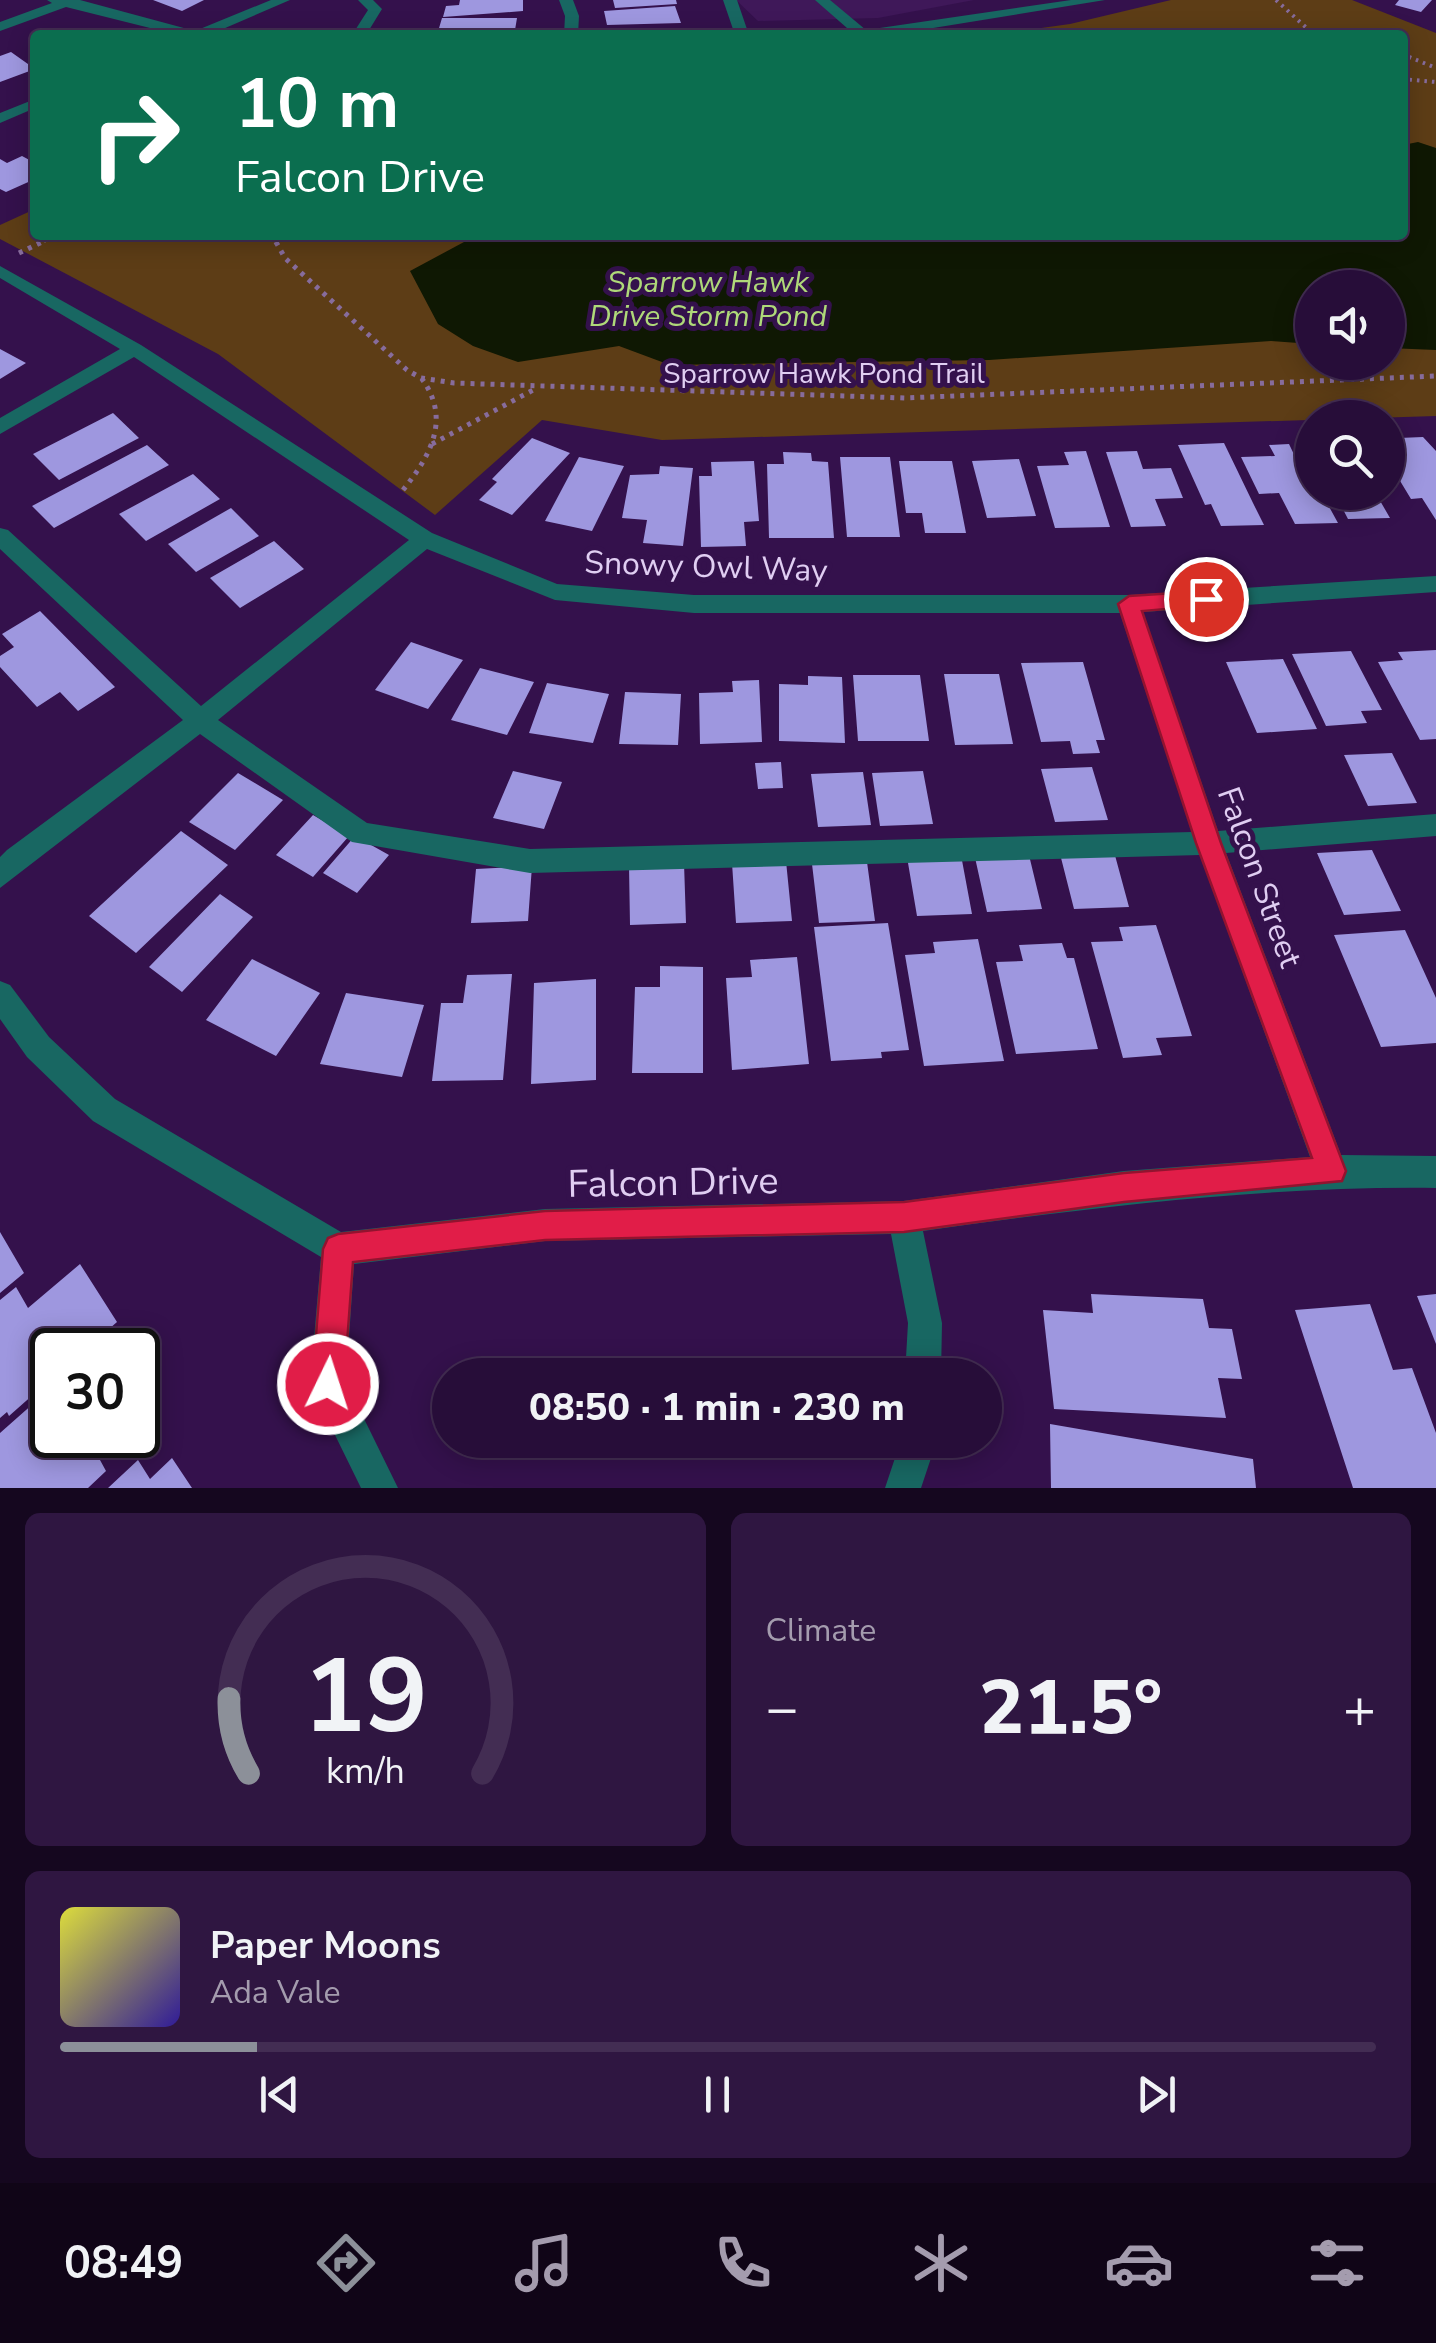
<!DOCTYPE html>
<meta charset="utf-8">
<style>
body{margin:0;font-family:"Nunito Sans",sans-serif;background:#2f1641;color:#f1f3f6;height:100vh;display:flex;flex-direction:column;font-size:38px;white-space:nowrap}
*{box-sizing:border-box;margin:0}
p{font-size:32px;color:#a49cae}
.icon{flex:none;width:55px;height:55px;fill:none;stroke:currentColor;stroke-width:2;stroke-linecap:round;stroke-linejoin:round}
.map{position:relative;height:1488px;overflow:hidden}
.sheet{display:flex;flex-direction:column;gap:25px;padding:25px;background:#15071f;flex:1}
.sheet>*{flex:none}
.hud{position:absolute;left:30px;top:30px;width:1378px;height:210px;border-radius:10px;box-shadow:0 5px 25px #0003,0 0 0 2px #432d53;background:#0b6e4f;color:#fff;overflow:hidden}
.fabs{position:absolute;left:1295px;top:270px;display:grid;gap:20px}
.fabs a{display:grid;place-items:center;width:110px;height:110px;border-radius:50%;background:#270d39;box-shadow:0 5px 25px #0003,0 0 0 2px #432d53;font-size:50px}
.speed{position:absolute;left:30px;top:1328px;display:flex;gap:20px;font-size:50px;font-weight:700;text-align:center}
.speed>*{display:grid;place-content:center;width:130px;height:130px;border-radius:50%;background:#270d39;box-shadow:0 5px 25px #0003,0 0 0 2px #432d53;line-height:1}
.speed .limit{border:5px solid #111;border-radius:15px;background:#fff;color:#111}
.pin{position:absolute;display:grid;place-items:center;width:85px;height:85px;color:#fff;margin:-42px;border:5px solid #fff;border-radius:50%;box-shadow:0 2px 10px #0007}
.me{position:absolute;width:110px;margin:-55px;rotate:4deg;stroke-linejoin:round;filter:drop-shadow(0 0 8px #0008)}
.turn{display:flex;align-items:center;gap:35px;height:210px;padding:0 40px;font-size:45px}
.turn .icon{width:130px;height:130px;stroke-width:2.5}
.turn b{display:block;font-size:70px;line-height:85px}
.big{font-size:75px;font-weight:800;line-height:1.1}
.sheet .tile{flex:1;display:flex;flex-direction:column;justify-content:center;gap:15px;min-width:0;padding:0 35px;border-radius:15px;background:#2f1641}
.sheet .dial{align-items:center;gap:0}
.dial svg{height:260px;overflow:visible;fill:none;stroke:#432d53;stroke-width:7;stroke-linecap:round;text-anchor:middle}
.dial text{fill:#f1f3f6;stroke:none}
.song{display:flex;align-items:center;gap:30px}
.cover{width:120px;height:120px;border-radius:15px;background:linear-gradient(135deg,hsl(60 70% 55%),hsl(250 70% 35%))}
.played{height:10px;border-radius:5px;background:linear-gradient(90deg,#8c9099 15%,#432d53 15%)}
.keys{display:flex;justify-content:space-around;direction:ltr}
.heat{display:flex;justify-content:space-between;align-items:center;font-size:55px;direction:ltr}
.sheet .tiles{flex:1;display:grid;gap:25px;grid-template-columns:1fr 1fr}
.tile:last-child{grid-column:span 2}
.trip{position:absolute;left:432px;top:1358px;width:570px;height:100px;border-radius:50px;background:#270d39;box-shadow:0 5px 25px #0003,0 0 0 2px #432d53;font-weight:800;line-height:100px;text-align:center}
.dock{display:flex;height:160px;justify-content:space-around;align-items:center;background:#100517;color:#a49cae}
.dock .icon{width:70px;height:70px}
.dock .current{color:#8c9099}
.dock b{font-size:45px;color:#f1f3f6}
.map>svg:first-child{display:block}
</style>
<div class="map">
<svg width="1436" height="1488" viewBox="0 0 1436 1488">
<rect width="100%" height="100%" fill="#34114c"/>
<!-- built -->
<path fill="#3f1859" d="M736 0H974L878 18 758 21Z"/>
<!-- green -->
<path fill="#5d3d16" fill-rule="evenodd" d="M1171 0H1352L1436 33V416L662 440 542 420 435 515 218 354 0 239V225L35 209V235H1402V35H990L1070 24ZM1312 288H1388V362H1312Z"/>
<!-- water -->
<path fill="#0f1803" d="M1418 142 1436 148V350L1388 348V288H1312V344L1271 341 989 360 670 365 619 346 518 362 473 346 438 324 410 271 477 235H1402L1403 145Z"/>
<!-- building -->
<path fill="#9e97df" d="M153 0H204L182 11Z
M460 0H523V11L443 17 446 6 459 5Z
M613 0H676L677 4 615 8Z
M1399 0H1432L1421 12 1395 5Z
M675 6 681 23 607 25 604 11Z
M442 18H517L515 30H489L488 35H437Z
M11 52 35 69 0 82V56Z
M22 156 35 163V179L6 192 0 189V159L7 163Z
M0 349 26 363 0 379Z
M113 413 139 438 59 480 33 454Z
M1423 437 1436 451V520L1422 498 1411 499 1388 461V448L1405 447 1399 438Z
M532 438 570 453 512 515 479 500 497 482 492 479Z
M1224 443 1253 503 1264 525 1221 526 1211 504 1205 505 1178 445Z
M1289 444 1312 492H1321L1338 523 1295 524 1279 493 1259 494 1241 457 1275 456 1269 445Z
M147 445 169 465 54 528 32 506Z
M1086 451 1110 527 1055 528 1037 466 1069 465 1064 452Z
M1137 451 1143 469 1171 468 1183 498 1155 499 1166 526 1131 527 1106 452Z
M783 452 811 453 812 461 828 462 834 538H769L767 464H784Z
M579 457 624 466 592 531 545 521Z
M840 457H890L900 537H847Z
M1019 459 1036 516 987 518 972 461Z
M754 461 759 521 744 522 746 546 701 547 699 476H712L711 462Z
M899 461H952L966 533H925L922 513H906Z
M660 466 693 468 683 546 643 543 647 520 622 518 630 475 659 474Z
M193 474 220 499 146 541 119 514Z
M1334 492H1375L1390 518 1348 519Z
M231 508 259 536 196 572 168 544Z
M274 541 304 569 240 608 210 578Z
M40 611 115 687 78 711 60 692 37 707 0 667V656L14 647 2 634Z
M411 642 463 660 428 709 375 690Z
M1436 650V739L1420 740 1378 662 1403 660 1398 652Z
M1351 651 1382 710 1361 711 1367 723 1326 726 1292 654Z
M1283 659 1317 729 1257 733 1226 662Z
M1083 662 1105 740H1096L1100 753 1073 754 1070 741 1041 742 1021 663Z
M480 668 534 682 507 735 451 720Z
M944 674H999L1013 744 955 745Z
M853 675H920L929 741H858Z
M808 676 842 677 845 743 779 741V684L808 685Z
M759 680 762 742 700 744 699 693 733 692 732 681Z
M547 683 609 694 593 743 529 733Z
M625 692 681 694 678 745 619 744Z
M1392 753 1417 803 1368 806 1344 755Z
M781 762 783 788 758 789 755 763Z
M1092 767 1108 820 1055 822 1041 769Z
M513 771 562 782 544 829 493 818Z
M923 771 933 824 880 826 872 773Z
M863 772 871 825 818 827 811 774Z
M238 773 283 800 235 850 189 822Z
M313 815 349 836 313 877 276 855Z
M181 831 228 865 136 953 89 916Z
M355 836 389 855 357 893 323 873Z
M1113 848 1129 907 1074 909 1059 850Z
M1372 850 1401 911 1344 915 1317 853Z
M1028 851 1042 909 987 912 974 853Z
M961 855 972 914 917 916 907 857Z
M786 861 792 921 736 923 732 863Z
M867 862 875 921 819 923 812 864Z
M684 863 686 923 630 925 629 866Z
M532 866 528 921 471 923 476 869Z
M220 894 253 917 182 992 149 967Z
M888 923 909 1050 881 1052 882 1058 831 1061 814 927Z
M1156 925 1192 1036 1156 1038 1162 1055 1123 1058 1091 942 1123 941 1119 927Z
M1405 930 1436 998V1043L1381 1047 1334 935Z
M978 939 1004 1061 924 1066 905 955 935 953 933 942Z
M1062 943 1067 958H1074L1098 1049 1016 1054 996 962 1023 961 1019 945Z
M797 957 809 1064 732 1070 726 978 752 977 750 960Z
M252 959 320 993 276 1056 206 1020Z
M660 966 703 967V1073H632L635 987H660Z
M512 974 503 1080 432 1081 441 1003H463L467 975Z
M596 979V1080L531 1084 534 983Z
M346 993 424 1005 402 1077 320 1064Z
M0 1232 24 1273 0 1293Z
M80 1264 117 1322 85 1350H52V1378L9 1416 7 1412 0 1418V1300L16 1287 28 1308Z
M1091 1294 1203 1299 1209 1328 1232 1329 1242 1379 1218 1378 1226 1418 1054 1409 1043 1310 1093 1313Z
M1436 1294V1344L1417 1296Z
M1370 1304 1393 1370 1412 1368 1436 1433V1488H1353L1295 1310Z
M52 1387V1435H110L94 1449 106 1471 88 1488H0V1433Z
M1050 1424 1253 1459 1256 1488H1051Z
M172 1458 192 1488H108L138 1460 150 1479Z"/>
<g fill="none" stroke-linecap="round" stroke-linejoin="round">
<!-- path-far1 -->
<path stroke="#876c9c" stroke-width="4" stroke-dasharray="2.5 5" stroke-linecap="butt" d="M1276 0 1312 33
M1256 35 1310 31 1333 35
M1402 54 1436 68
M1402 79 1436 82
M275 235 276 244
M37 244 57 235"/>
<!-- path -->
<path stroke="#876c9c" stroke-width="5" stroke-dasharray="4 6" stroke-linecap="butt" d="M276 242 285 258 407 370 421 378 454 383 905 398 1436 376
M19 253 42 242
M432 444 535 389
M403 490C431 455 451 419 422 379"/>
<!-- minor -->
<path fill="#186762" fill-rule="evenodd" d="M47 0H80L195 31 271 0H290L209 35H178L66 7 0 31V22L52 3Z
M358 0H373L382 9 366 35H352L368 10Z
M559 0H573L579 16 578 35H564L565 16Z
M723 0H737L749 35H735Z
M815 0H830L866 30 1071 0H1105L890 35H855Z
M35 99V108L0 123V113Z
M0 266 141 345 432 533 557 584 694 595H1129L1436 576V592L1143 612 1218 831 1436 814V836L1226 853 1341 1155 1436 1156V1188C1263 1186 1094 1207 923 1231L942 1323 941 1375H905L908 1323 891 1234 545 1241 354 1264 346 1382 398 1488H361L310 1384 321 1257 93 1121 27 1057 0 1019V981L10 985 49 1037 115 1099 341 1232 545 1209 904 1201 1124 1171 1310 1157 1200 855 530 873 352 842 200 734 0 888V857L7 850 183 720 0 549V528L8 530 201 706 409 540 134 357 0 434V418L120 349 0 278ZM427 549 555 600 694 613H1120L1192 832 530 849 367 823 218 720Z
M901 1440H937L921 1488H885Z"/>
</g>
<!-- route -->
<path fill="#e11d48" stroke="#92132f" stroke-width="2.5" d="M1206 591 1216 599 1213 605 1142 611 1221 843 1346 1171 1342 1181 1124 1202 904 1232 545 1240 353 1262 344 1384 340 1396 328 1400 317 1396 312 1384 323 1249 328 1238 338 1234 545 1211 904 1202 1124 1173 1312 1158 1196 843 1118 604 1129 596Z"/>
<g text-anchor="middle" stroke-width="10" stroke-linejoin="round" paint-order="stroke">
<!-- far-street labels -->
<g font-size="28" fill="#e0cef2" stroke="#34114c">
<text x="824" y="383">Sparrow Hawk Pond Trail</text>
</g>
<!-- far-water labels -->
<g font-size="30" font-style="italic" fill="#afd979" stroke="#34114c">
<text x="708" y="292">Sparrow Hawk<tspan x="708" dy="34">Drive Storm Pond</tspan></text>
</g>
<!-- street labels -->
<g font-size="32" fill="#e0cef2" stroke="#34114c">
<text transform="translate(706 566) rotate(2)" y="11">Snowy Owl Way</text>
<text transform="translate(1260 877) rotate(70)" y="11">Falcon Street</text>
</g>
<!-- near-street labels -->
<g font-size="38" fill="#e0cef2" stroke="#34114c">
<text transform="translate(673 1182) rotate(-1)" y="13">Falcon Drive</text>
</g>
</g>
</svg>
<div class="fabs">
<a><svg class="icon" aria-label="sound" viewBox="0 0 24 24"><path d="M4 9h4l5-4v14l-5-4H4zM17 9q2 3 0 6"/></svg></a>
<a><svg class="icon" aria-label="search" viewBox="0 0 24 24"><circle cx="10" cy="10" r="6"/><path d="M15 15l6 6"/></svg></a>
</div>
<div class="speed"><div class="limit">30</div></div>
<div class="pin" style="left:1206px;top:599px;background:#d93025"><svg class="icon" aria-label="arrive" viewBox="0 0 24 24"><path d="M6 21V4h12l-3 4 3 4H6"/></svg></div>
<svg class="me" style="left:328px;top:1384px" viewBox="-20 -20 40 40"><circle r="17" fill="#e11d48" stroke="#fff" stroke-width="3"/><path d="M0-11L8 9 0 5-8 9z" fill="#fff"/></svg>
<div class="trip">08:50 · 1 min · 230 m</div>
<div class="hud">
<div class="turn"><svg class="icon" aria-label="right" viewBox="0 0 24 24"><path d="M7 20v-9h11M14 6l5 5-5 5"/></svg><div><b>10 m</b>Falcon Drive</div></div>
</div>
</div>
<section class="sheet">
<div class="tiles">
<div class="tile dial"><svg viewBox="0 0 100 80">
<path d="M14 69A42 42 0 1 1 86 69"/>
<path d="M14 69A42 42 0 0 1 8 46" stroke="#8c9099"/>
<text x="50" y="56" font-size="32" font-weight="700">19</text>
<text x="50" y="72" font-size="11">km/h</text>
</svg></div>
<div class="tile"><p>Climate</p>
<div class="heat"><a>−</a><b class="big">21.5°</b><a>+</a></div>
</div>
<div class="tile">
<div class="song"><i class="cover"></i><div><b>Paper Moons</b><p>Ada Vale</p></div></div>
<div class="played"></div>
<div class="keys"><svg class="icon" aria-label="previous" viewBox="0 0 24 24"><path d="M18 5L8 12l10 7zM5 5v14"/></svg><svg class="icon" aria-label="pause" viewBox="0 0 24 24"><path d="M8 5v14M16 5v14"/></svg><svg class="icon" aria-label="next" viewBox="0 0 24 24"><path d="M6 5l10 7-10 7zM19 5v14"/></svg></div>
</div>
</div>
</section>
<nav class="dock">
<b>08:49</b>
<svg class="icon current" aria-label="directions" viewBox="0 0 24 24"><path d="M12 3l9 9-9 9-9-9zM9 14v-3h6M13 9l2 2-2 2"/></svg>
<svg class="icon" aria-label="music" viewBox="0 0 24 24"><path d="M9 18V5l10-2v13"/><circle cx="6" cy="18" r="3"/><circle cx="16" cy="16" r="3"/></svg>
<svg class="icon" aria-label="phone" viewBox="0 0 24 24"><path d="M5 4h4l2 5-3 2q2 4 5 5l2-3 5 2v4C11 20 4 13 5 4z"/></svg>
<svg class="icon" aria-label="climate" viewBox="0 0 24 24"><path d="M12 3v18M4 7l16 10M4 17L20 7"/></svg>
<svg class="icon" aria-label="car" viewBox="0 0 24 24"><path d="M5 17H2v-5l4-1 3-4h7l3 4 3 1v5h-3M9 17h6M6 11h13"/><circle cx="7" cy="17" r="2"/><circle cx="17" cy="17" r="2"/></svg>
<svg class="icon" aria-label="filters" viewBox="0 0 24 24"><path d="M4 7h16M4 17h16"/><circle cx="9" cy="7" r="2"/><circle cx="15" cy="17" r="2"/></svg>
</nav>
